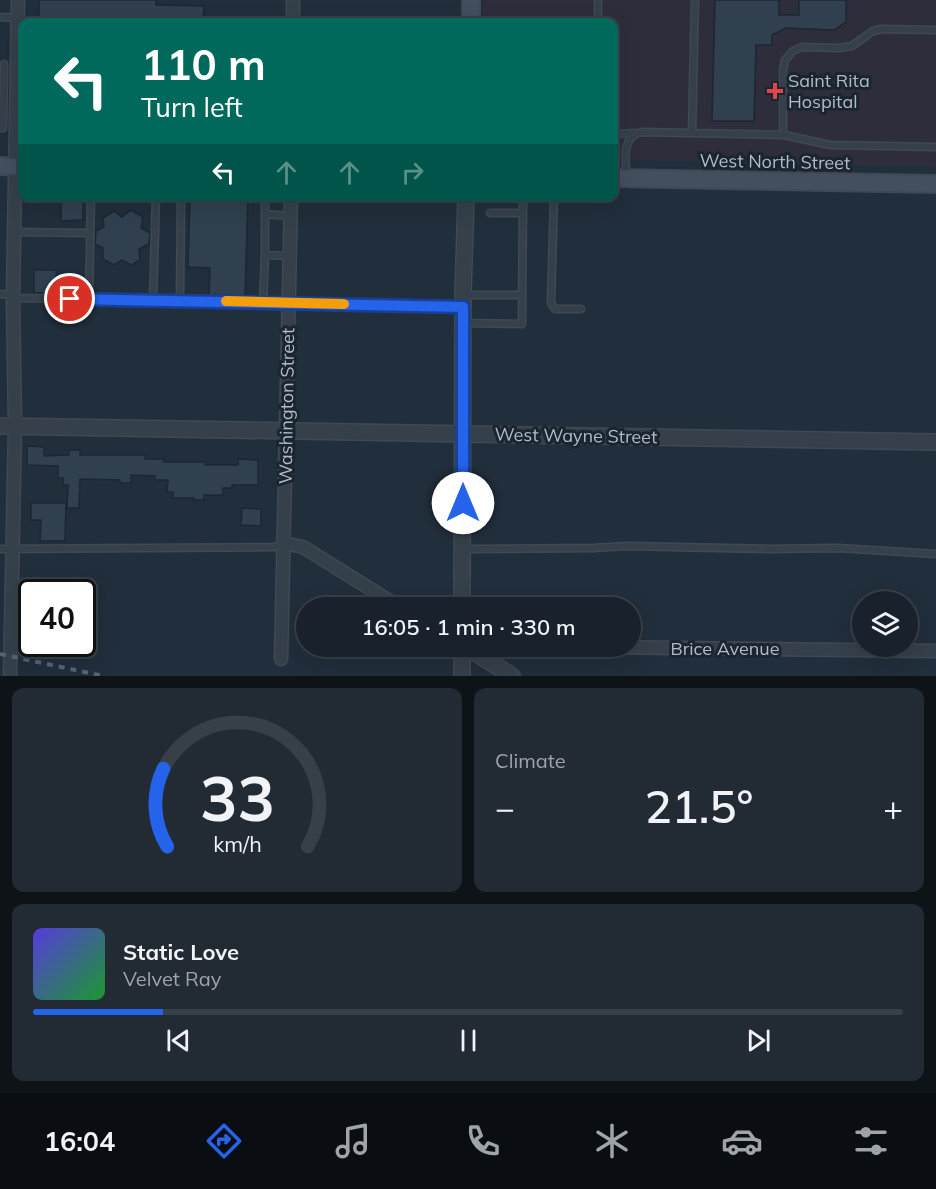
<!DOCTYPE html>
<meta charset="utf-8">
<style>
body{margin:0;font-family:Mulish,sans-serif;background:#222a34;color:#f1f3f6;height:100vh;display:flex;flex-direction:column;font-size:22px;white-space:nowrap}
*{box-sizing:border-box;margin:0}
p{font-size:20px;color:#9fa4a9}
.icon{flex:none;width:33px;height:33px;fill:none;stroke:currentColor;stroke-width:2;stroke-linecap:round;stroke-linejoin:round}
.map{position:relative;height:676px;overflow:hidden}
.side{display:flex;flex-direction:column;gap:12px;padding:12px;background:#0e1318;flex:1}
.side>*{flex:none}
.guide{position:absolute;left:18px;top:18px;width:600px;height:183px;border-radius:12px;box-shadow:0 6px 24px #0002,0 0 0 2px #373f48;background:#00695c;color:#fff;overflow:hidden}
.tools{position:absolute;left:852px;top:591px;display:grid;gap:12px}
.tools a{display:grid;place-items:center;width:66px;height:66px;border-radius:50%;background:#19222c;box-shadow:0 6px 24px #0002,0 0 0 2px #373f48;font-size:30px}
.speed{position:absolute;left:18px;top:579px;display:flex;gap:12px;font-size:30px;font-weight:700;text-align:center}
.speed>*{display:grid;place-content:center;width:78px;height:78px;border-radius:50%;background:#19222c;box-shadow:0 6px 24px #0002,0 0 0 2px #373f48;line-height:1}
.speed .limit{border:3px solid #111;border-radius:9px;background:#fff;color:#111}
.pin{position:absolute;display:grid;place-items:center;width:51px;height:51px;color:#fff;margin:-26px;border:3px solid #fff;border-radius:50%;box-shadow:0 2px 6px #0007}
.me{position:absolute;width:66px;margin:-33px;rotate:0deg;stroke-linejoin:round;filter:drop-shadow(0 0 4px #0008)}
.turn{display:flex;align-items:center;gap:21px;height:126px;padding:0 24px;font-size:27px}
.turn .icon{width:78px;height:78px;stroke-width:2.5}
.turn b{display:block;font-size:42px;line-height:51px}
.lanes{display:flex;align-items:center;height:57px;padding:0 24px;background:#0003;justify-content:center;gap:30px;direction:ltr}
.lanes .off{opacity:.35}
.big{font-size:45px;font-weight:600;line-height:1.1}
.side .card{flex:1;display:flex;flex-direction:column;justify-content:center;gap:9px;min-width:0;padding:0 21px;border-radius:12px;background:#222a34}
.side .dial{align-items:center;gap:0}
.dial svg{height:156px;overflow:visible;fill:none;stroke:#373f48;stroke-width:7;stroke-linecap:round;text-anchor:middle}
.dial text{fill:#f1f3f6;stroke:none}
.song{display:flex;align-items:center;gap:18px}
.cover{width:72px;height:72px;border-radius:9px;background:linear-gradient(135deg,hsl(250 70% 55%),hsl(130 70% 35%))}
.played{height:6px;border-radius:3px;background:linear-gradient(90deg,#2563eb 15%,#373f48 15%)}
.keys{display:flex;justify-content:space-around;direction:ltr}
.heat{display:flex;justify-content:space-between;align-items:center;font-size:33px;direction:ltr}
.side .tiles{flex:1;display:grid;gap:12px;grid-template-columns:1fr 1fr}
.card:last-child{grid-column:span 2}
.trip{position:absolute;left:296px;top:597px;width:345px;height:60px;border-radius:30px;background:#19222c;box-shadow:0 6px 24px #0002,0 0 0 2px #373f48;font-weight:600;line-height:60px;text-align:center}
.dock{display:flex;height:96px;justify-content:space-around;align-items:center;background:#0a0e12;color:#9fa4a9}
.dock .icon{width:42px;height:42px}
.dock .active{color:#2563eb}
.dock b{font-size:27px;color:#f1f3f6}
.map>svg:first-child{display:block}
</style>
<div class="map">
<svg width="936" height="676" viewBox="0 0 936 676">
<rect width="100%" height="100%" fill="#212e3b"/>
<!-- medical -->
<path fill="#2e2d3c" d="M483 0H936V167L614 160V22H482Z"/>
<!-- building -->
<path fill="#30404f" stroke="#1c2732" stroke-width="1.5" d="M39 0H156V5L204 6 203 22H100V20L39 22Z
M715 0H779V15H799V0H846V22L834 30 786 28 772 35V45H756L754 121H712Z
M190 196H248L245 296 209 295 210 268 188 267Z
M61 202H83V220L61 221Z
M131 210 143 217 141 228 150 233 149 244 139 249 140 260 131 265 122 260 114 265 103 259V248L95 244 96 231 104 227 103 218 114 211 122 217Z
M34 270H56L57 293H34Z
M27 446 44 447V456L69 455V450H80V455H145V459H164V462H205V465H238V459L258 460V485H232V488H223V495H204V500H194V498H173V492H167L168 480H155V476L131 475V483H120V480L80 479 79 508H67L68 485H63V478H58V466L27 465Z
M31 503H66L65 541H40L41 520H31Z
M242 508 261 509V526L241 525Z"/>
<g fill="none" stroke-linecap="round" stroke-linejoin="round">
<defs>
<path id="service" d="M0 17 17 18
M598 22V0
M0 128H3L4 64
M692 132 695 0
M614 134 634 133
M783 135V71L785 60 793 51 802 47 839 48 852 46 873 31 882 29 936 30
M626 175C626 158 621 138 641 132L784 135 830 145 936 147
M73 196 91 197
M554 196 551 303 555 309H581
M265 201V214
M490 213H523
M14 232 90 233
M289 256 265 255V214L290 216
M0 294 13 295
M464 295H522
M13 298 180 300 463 307
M89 299 91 196
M153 300 156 196
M180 300 181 196
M263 302 265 255
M464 323 522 324 523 196
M0 549 274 547 284 543
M463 549 593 548 627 546 770 549 838 548 936 554"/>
<path id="minor" d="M293 22V0
M284 543 303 547 401 608
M515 646 936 651
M281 659 291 196
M10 676 15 426 13 298 18 0"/>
<path id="tertiary" d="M0 426 936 442
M462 608 463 295 466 196
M465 646 512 676
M462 676V646"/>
<path id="secondary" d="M471 22V0
M0 166 22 167
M614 178 936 184"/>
</defs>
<!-- service casing -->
<use href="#service" stroke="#3e4954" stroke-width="9"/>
<!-- minor casing -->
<use href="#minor" stroke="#3e4954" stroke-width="15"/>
<!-- tertiary casing -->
<use href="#tertiary" stroke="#3e4954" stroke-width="18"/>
<!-- secondary casing -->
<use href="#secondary" stroke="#3e4954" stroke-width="20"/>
<!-- service -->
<use href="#service" stroke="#35404b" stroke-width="6"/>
<!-- minor -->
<use href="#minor" stroke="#35404b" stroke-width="12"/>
<!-- tertiary -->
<use href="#tertiary" stroke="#35404b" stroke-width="15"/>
<!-- secondary -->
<use href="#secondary" stroke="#434f5f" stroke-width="16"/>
<!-- rail -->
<path stroke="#576473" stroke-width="4" stroke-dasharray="6 6" stroke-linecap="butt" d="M0 654 103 676"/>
</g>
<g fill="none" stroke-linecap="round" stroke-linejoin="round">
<defs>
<path id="route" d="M70 299 463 307V503"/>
</defs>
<!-- route casing -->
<use href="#route" stroke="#184099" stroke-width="15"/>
<!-- route -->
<use href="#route" stroke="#2563eb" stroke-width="10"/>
<!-- slow -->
<path stroke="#f59e0b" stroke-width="10" d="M226 301 344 304"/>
</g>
<!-- markers -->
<path fill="#e0444e" stroke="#1a2530" stroke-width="2" d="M772 82h6v6h6v6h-6v6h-6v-6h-6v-6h6z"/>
<g text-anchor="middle" stroke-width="6" stroke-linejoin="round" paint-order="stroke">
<!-- poi labels -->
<g font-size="18" fill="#b0bbc7" stroke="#1a2530" text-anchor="start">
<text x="788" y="87">Saint Rita<tspan x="788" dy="21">Hospital</tspan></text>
</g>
<!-- street labels -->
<g font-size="18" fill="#b0bbc7" stroke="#1a2530">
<text transform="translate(775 162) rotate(1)" y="6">West North Street</text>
<text transform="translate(287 406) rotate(-89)" y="6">Washington Street</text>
<text transform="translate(576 436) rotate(1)" y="6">West Wayne Street</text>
<text x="725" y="655">Brice Avenue</text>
</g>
</g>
</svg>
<div class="tools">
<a><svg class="icon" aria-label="layers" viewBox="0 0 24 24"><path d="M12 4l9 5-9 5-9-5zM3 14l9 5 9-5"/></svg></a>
</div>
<div class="speed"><div class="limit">40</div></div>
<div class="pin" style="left:70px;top:299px;background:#d93025"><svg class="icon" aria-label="arrive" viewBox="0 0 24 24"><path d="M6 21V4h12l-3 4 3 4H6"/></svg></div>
<svg class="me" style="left:463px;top:503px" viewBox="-20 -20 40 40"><circle r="19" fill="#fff"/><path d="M0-13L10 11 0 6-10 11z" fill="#2563eb"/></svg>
<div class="trip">16:05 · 1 min · 330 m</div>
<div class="guide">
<div class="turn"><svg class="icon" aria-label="left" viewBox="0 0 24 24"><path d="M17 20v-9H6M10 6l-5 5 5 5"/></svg><div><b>110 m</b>Turn left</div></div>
<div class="lanes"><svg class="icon" aria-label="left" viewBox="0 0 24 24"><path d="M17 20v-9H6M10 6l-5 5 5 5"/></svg><svg class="icon off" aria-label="ahead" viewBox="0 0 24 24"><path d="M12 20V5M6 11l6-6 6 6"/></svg><svg class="icon off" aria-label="ahead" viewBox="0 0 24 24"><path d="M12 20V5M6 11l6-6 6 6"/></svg><svg class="icon off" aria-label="right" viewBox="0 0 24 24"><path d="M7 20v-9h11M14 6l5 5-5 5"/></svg></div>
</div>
</div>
<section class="side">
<div class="tiles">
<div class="card dial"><svg viewBox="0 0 100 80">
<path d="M14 69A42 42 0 1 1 86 69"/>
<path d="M14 69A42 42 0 0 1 12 29" stroke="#2563eb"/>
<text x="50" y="56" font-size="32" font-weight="700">33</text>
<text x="50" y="72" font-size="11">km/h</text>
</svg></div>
<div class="card"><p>Climate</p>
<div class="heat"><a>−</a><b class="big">21.5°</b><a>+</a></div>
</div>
<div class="card">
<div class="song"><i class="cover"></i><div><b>Static Love</b><p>Velvet Ray</p></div></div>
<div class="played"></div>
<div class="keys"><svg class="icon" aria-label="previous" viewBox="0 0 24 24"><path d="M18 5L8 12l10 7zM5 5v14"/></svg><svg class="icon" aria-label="pause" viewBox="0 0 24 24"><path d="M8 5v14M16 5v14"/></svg><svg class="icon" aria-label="next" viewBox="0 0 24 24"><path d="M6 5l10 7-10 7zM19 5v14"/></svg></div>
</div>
</div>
</section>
<nav class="dock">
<b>16:04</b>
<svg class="icon active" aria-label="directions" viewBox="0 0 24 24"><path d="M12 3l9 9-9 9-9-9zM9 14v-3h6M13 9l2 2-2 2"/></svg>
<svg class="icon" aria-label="music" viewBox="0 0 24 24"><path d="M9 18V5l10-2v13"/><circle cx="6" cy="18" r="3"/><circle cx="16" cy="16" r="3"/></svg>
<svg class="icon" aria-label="phone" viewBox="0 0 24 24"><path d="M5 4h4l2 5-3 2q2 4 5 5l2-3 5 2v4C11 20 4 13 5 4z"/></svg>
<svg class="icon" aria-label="climate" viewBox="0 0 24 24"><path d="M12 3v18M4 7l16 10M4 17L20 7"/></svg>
<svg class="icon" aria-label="car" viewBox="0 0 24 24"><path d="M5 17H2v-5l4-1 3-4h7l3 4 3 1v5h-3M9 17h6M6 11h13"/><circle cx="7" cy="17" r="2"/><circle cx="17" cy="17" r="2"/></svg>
<svg class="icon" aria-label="filters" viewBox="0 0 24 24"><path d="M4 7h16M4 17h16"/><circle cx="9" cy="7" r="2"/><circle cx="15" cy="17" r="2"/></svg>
</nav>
